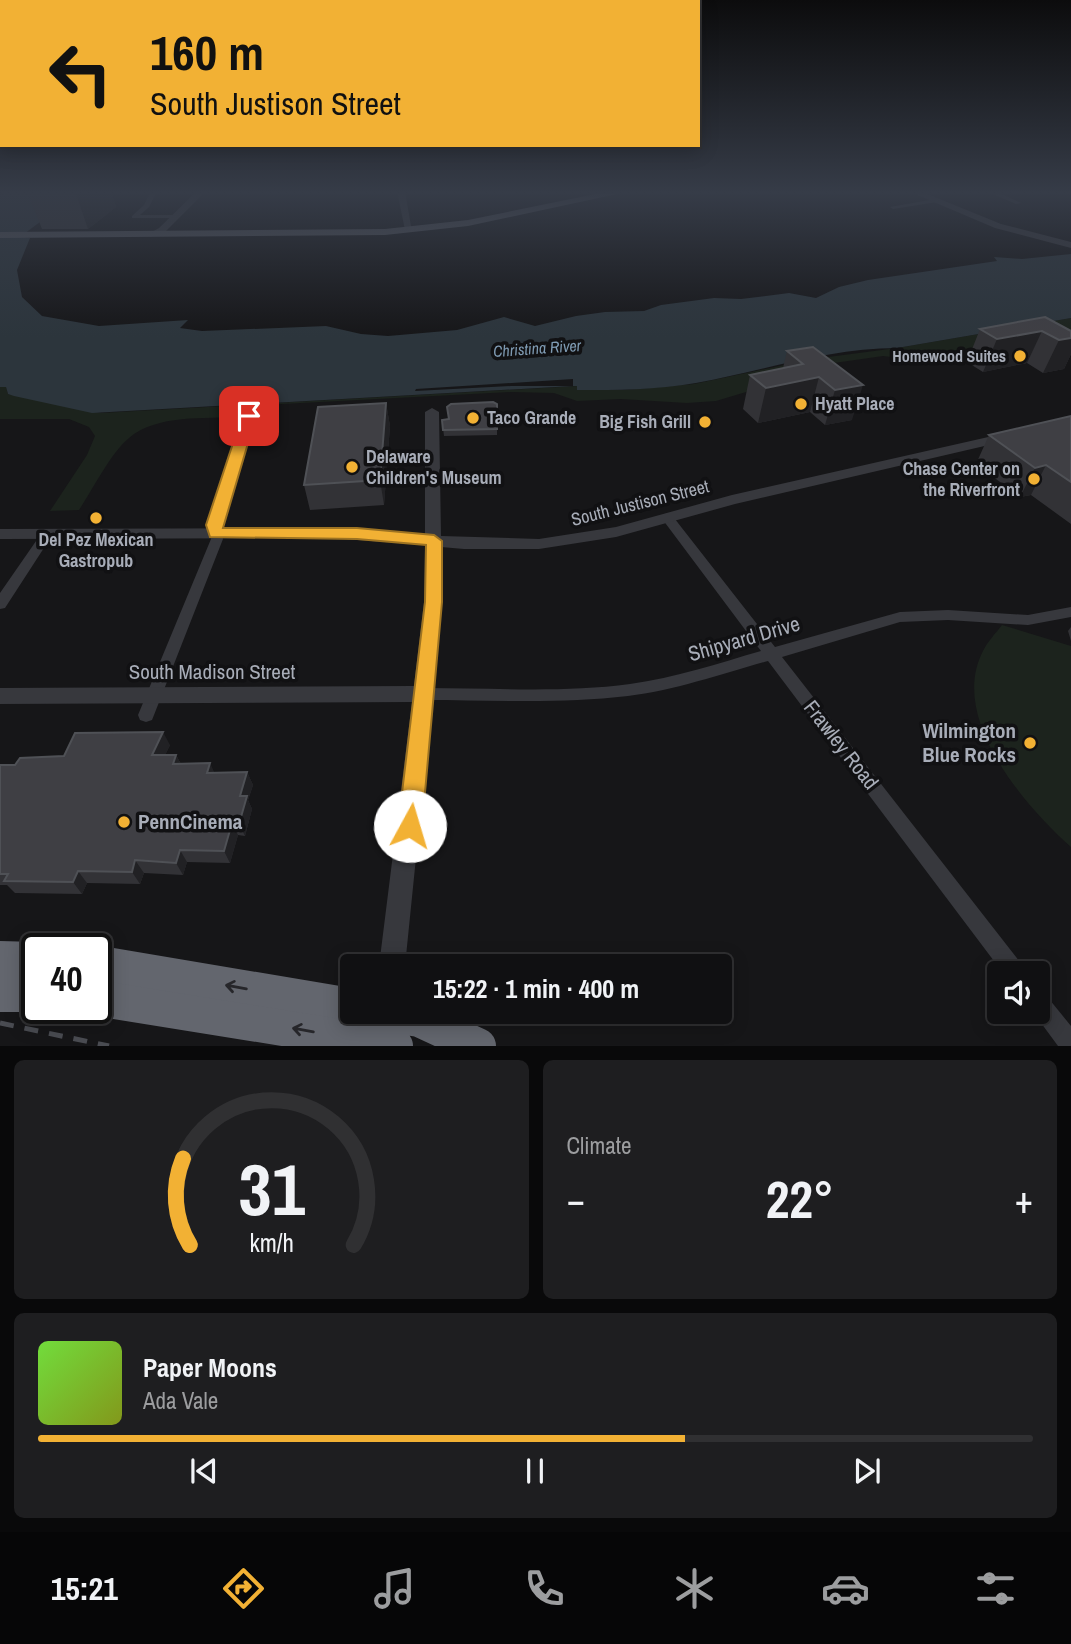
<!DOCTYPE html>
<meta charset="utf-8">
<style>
body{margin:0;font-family:"Archivo Narrow",sans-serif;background:#1e1e20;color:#f1f3f6;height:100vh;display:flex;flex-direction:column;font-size:26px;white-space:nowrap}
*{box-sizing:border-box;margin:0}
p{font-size:23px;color:#9c9d9f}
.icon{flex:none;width:38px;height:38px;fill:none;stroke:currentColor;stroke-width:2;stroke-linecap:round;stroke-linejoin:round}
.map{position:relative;height:1046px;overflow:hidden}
.panel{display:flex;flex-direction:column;gap:14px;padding:14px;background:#09090a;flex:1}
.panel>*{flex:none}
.banner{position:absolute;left:0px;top:0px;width:700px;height:147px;box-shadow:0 4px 18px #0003,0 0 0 2px #303032;background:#f2b134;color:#111;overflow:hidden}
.fabs{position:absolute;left:987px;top:961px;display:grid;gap:14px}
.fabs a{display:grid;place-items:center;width:63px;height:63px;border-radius:7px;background:#101012;box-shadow:0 4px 18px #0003,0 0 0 2px #303032;font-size:35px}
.speed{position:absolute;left:21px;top:933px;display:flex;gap:14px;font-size:35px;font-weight:700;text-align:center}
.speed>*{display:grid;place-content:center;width:91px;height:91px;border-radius:50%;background:#101012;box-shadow:0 4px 18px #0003,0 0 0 2px #303032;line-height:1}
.speed .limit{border:4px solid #111;border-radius:10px;background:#fff;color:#111}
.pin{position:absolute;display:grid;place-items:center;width:60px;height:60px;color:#fff;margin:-30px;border-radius:14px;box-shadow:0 4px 10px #0006}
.me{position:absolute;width:77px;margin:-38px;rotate:6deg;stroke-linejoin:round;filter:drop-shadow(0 0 5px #0008)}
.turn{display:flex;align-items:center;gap:24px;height:147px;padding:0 35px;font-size:32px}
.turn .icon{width:91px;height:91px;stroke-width:2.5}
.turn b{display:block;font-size:49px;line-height:60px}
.big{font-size:52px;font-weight:700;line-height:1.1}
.panel .card{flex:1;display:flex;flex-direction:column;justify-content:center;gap:10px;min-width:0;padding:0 24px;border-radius:10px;background:#1e1e20}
.panel .dial{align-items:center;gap:0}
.dial svg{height:182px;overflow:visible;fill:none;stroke:#303032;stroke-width:7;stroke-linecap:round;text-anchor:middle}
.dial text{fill:#f1f3f6;stroke:none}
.song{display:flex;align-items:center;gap:21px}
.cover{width:84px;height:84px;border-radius:10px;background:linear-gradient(135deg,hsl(100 70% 55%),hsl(70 70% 35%))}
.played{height:7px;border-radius:4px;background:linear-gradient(90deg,#f2b134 65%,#303032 65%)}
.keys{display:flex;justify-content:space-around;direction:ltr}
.heat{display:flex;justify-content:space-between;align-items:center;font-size:38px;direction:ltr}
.panel .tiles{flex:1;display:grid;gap:14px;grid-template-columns:1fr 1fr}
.card:last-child{grid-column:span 2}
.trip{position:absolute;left:340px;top:954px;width:392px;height:70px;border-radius:7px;background:#101012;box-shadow:0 4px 18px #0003,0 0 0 2px #303032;font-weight:700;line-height:70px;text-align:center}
.tab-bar{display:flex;height:112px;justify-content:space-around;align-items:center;background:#060607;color:#9c9d9f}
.tab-bar .icon{width:49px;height:49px}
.tab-bar .on{color:#f2b134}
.tab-bar b{font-size:32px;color:#f1f3f6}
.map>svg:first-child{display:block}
</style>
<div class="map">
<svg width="1071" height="1046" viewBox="0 0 1071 1046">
<rect width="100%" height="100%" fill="#161618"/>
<!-- green -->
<path fill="#1c231d" d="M1071 318V338L956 359 918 360 883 356 799 368 771 377 746 392 716 401 687 403 621 399 577 401 554 393 512 392 244 406 240 417C205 419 157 414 129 438 110 454 93 489 79 510L50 511 87 455 95 436 89 427 69 419H0V387H6L8 394 101 413 577 386 578 390H626L694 384 813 359 897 348Z
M1002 625 1071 646V847C1025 806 948 718 983 651 987 642 996 633 1002 625Z"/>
<!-- water -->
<path fill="#2c353c" d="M6 191H81L20 237 30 238 17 270 22 297 42 316 99 326 188 320 180 328 202 331 326 326 361 334 388 336 457 330 504 317 535 326 576 316 605 312 644 311 661 305 714 298 741 299 789 293 816 298 839 287 868 280 997 261 994 257 1022 259 1071 254V318L897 348C829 348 762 371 696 383 657 390 616 390 577 390V386H573L92 413 14 396 8 394 6 387H0V195Z"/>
<!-- pier -->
<path fill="#161618" d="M573 379V386H511L415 391 416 389Z"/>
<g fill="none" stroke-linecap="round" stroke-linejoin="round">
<!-- minor -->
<path fill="#37383d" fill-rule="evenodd" d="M151 191H157L149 207 140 215H176L179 217 178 218H132V216L144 205Z
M986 191H995L1021 203 1016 204Z
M935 199 937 202 893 209 890 207Z
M249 413 254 416 220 525 223 539 154 715 152 720 146 722 140 720 138 715 211 539 208 525 244 416Z
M667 513 671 514 775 647 900 612 948 610 1028 615 1071 607V617L1028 625 948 620 900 622 782 657 1023 966 1026 973H1003L768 661C724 673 674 691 628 696 561 704 493 700 425 700L420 698 417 694 420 690 425 688C493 688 563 693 630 684 675 678 719 663 761 651L663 520 661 517Z
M47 530 53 534 5 608 0 609V593L43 531Z
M1038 990 1045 994 1071 1026V1046H1058L1033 1012H1038Z"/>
<!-- tertiary -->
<path fill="#37383d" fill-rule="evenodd" d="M197 191H206L165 232 150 237V233L159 228Z
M397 191H405L412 232 405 230Z
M908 191H920L1001 224 1071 242V248L995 228Z
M432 408 439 412 441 536 539 539 616 527 732 495 1006 433 1013 437 1006 441 735 504 616 537 539 549H464L441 547 442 602 433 690 435 694 432 700 405 966H379L412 702 0 704V688L414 686 424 602 425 545 330 538 0 539V529L330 528 425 534V412Z"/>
<!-- primary -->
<path fill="#53555c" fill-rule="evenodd" d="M610 191H631L468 226 385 235 0 238V232L385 229 468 220Z"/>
<!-- motorway -->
<path fill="#63666e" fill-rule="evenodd" d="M0 941 37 942 50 948H37V1008H45L37 1012H0Z
M96 945 352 988V1012H370L366 1022 352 1028 96 983V948H88Z"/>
<!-- rail -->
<path stroke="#4a4c52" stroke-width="5" stroke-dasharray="14 11" stroke-linecap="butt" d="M0 1023 109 1046"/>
<!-- motorway-bridge -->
<path stroke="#63666e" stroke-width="36" d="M96 998 395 1046
M374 1012 419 1019 478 1046"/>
</g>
<!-- wall -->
<path fill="#323236" d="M27 191H111L116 207 88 229H42Z
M980 329 1071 331V354L1064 369 1043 373 1027 363 983 372 967 362Z
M813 347 852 420 825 425 810 412 758 423 743 409 750 375 783 368 787 351Z
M386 403 390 426 384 505 310 510 304 485Z
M497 404V435L444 436 442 420 449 419Z
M1071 416V524L1031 495 1020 497 976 464 989 435Z
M1071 627V641L1068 631Z
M170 745 165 755H176L181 764 214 772H247L253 785 248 800 252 809 245 836 238 835 230 863 187 862 183 875 144 873 140 884 87 883 82 894 15 893 7 885H0V765H15Z"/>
<!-- shaded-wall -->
<path fill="#212124" d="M75 191H111L116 207 88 229Z
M1042 331 1027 363 983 372 997 339Z
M1071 338V354L1064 369 1043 373 1059 340Z
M819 377 810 412 758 423 766 388Z
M863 385 852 420 825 425 835 390Z
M386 403 390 426 384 505 380 480Z
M1046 465 1031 495 1020 497 1035 468Z
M163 732 170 745 159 768 152 755Z
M176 755 183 768 173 764Z
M210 763 216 776 207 773Z
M247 772 253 785 248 800 252 809 245 836 239 824 240 796Z
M232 823 238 835 230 863 224 851Z
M180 850 187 862 183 875 176 863Z
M135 860 144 873 140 884 132 872Z
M78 871 87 883 82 894 73 882Z"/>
<!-- building -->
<path fill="#3f3f44" stroke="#4f5156" stroke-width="2" d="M1045 317 1071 331V338L1059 340 1042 331 997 339 980 329Z
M813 347 863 385 835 390 819 377 766 388 750 375 803 364 787 351Z
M493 402 497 404V429L443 430 442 420 449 419 447 407 451 404Z
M386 403 380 480 304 485 318 407Z
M1071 416V482L1046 465 1035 468 989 435Z
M163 732 152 755H176L173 764 210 763 207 773 247 772 240 796H247L239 824 232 823 224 851 180 850 176 863 135 860 132 872 78 871 73 882 4 881 8 874H0V765H15L20 758 64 756 75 733Z"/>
<!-- one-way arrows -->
<defs><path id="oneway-shaft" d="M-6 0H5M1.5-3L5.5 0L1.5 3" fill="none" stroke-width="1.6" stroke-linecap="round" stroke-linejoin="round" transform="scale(1.75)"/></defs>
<g stroke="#26262a">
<use href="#oneway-shaft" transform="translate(236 987) rotate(-170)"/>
<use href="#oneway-shaft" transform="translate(303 1030) rotate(-170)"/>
</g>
<!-- sky -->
<linearGradient id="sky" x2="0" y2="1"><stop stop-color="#0c0c0d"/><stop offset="0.57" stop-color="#363c48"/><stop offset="1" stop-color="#363c48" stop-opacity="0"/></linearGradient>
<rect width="1071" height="338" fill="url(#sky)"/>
<!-- route -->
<path fill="#f2b134" stroke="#9d7322" stroke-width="2" d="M249 412 256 416 223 528H357L434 535 442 541V602L422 826 418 834 410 837 402 834 398 826 425 602 426 545 357 539 210 537 206 525 242 416Z"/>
<!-- markers -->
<g fill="#f2b134" stroke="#111113" stroke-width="2.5">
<circle cx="1020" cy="356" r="7"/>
<circle cx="801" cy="404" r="7"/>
<circle cx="473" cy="418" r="7"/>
<circle cx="705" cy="422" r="7"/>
<circle cx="352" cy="467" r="7"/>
<circle cx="1034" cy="479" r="7"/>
<circle cx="96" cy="518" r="7"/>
<circle cx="1030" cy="743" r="7"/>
<circle cx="124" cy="822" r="7"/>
</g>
<g text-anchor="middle" stroke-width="7" stroke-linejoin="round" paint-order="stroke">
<!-- far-water labels -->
<g font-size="16" font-style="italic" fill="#7f9bb3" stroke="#111113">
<text transform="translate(537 348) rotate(-4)" y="6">Christina River</text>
</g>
<!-- far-poi labels -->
<g font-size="16" font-weight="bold" fill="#a8adb8" stroke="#111113" text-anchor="end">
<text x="1006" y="362">Homewood Suites</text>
</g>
<!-- poi labels -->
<g font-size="18" font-weight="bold" fill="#a8adb8" stroke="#111113" text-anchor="start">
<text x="815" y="410">Hyatt Place</text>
<text x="487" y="424">Taco Grande</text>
<text x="691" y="428" text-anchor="end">Big Fish Grill</text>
<text x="366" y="463">Delaware<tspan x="366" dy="21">Children's Museum</tspan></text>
<text x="1020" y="475" text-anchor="end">Chase Center on<tspan x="1020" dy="21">the Riverfront</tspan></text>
<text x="96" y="546" text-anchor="middle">Del Pez Mexican<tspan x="96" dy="21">Gastropub</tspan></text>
</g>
<!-- street labels -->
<g font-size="18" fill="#a8adb8" stroke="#111113">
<text transform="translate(640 503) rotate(-14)" y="6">South Justison Street</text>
</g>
<!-- near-street labels -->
<g font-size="21" fill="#a8adb8" stroke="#111113">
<text transform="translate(744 639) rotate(-16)" y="7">Shipyard Drive</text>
<text x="212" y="679">South Madison Street</text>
<text transform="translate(841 745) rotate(52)" y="7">Frawley Road</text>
</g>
<!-- near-poi labels -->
<g font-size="21" font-weight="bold" fill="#a8adb8" stroke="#111113" text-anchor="end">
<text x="1016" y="738">Wilmington<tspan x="1016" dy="24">Blue Rocks</tspan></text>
<text x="138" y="829" text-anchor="start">PennCinema</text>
</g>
</g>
</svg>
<div class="fabs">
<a><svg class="icon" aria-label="sound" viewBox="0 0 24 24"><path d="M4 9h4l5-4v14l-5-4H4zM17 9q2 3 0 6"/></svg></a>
</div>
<div class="speed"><div class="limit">40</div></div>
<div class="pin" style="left:249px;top:416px;background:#d93025"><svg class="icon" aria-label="arrive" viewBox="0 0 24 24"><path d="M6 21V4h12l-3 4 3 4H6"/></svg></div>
<svg class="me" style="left:410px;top:826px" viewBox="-20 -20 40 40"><circle r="19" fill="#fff"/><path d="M0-13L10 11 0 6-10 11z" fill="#f2b134"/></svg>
<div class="trip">15:22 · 1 min · 400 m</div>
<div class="banner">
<div class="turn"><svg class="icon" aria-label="left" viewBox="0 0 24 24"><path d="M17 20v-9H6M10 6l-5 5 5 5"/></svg><div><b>160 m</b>South Justison Street</div></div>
</div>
</div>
<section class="panel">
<div class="tiles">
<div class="card dial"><svg viewBox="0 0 100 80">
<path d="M14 69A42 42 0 1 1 86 69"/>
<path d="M14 69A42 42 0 0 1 11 31" stroke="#f2b134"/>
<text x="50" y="56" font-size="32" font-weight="700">31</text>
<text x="50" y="72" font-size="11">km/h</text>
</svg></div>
<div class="card"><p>Climate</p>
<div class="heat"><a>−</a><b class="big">22°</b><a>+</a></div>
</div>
<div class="card">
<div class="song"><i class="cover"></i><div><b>Paper Moons</b><p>Ada Vale</p></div></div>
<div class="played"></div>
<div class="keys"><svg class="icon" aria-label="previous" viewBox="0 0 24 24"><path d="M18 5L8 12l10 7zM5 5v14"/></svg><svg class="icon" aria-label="pause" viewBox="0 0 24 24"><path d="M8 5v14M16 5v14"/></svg><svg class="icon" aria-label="next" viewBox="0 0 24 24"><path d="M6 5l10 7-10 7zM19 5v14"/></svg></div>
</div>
</div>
</section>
<nav class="tab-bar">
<b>15:21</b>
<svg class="icon on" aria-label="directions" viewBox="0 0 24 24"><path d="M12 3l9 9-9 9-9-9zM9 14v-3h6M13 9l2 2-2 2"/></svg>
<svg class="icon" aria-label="music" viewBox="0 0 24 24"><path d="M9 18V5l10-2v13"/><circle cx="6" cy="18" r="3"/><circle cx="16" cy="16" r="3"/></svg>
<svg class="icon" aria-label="phone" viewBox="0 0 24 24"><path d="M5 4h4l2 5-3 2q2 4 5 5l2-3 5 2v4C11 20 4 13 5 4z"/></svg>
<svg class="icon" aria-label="climate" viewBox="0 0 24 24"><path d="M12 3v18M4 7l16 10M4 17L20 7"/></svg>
<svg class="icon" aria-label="car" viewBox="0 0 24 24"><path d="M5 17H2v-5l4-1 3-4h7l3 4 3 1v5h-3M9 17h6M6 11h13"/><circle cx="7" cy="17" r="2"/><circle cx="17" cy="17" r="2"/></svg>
<svg class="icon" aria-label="filters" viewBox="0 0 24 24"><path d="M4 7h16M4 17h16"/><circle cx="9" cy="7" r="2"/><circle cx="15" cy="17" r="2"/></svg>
</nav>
